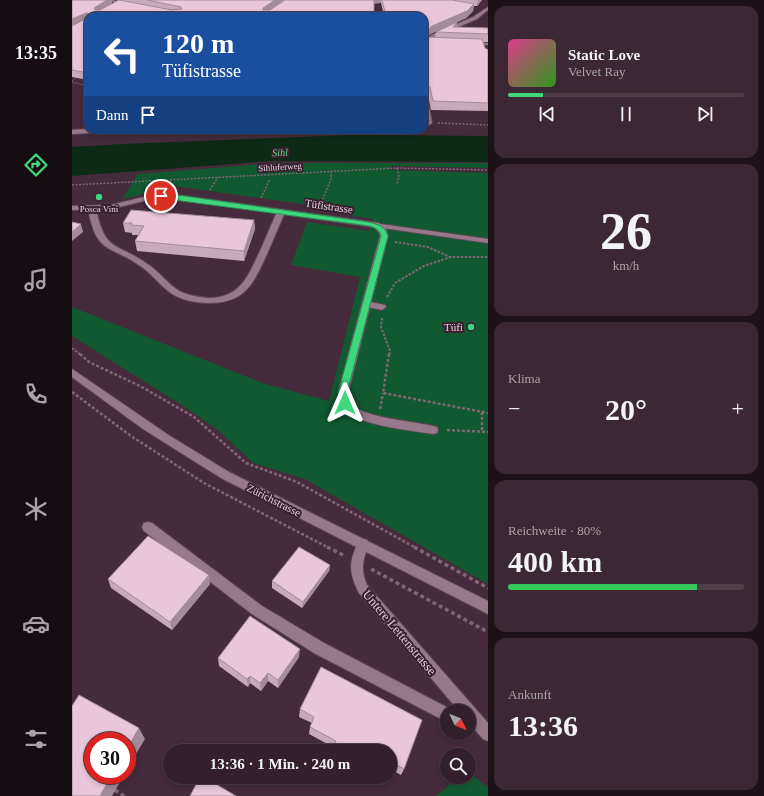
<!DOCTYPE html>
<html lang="de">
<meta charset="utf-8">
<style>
body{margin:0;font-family:"Times New Roman",serif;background:#3c2834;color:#f1f3f6;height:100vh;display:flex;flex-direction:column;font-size:15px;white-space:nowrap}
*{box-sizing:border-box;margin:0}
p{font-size:13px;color:#a9a3a9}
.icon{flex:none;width:22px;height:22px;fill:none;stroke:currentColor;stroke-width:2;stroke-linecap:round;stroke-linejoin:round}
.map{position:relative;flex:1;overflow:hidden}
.panel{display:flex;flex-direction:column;gap:6px;padding:6px;background:#1d1218;width:276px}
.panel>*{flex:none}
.banner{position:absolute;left:12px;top:12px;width:344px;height:122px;border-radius:12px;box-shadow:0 2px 6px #0003,0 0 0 1px #4e3e48;background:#1a4fa0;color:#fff;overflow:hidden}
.needle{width:26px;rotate:133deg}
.tools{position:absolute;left:368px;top:704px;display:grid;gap:8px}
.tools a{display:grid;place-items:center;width:36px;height:36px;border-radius:50%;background:#34202c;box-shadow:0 2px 6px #0003,0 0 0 1px #4e3e48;font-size:20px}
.speed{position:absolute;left:12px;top:732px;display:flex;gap:8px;font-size:20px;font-weight:700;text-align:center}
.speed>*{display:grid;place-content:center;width:52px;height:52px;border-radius:50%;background:#34202c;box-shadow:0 2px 6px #0003,0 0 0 1px #4e3e48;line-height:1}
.speed .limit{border:6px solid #d22;background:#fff;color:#111}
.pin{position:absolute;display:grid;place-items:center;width:34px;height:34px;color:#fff;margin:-17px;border:2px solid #fff;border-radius:50%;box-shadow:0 1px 4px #0007}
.me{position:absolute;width:44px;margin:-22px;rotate:0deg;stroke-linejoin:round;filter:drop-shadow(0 0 3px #0008)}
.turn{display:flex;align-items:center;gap:14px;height:84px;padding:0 12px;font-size:18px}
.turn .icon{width:52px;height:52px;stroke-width:2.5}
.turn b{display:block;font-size:28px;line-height:34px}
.then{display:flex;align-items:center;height:38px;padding:0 12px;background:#0003;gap:8px;font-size:15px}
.big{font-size:30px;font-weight:800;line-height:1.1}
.panel .widget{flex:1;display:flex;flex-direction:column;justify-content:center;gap:6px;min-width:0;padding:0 14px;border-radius:12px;background:#3c2834}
.panel .dial{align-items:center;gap:0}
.dial b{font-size:52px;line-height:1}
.song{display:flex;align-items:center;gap:12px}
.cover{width:48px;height:48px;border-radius:6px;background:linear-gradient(135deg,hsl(330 70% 55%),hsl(110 70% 35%))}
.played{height:4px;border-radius:2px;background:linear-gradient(90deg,#3fd77d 15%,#4e3e48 15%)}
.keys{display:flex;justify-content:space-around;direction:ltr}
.heat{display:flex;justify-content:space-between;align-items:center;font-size:22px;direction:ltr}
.charge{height:6px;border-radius:3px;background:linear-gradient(90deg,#34c759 80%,#4e3e48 0)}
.trip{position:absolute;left:91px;top:744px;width:234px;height:40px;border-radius:20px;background:#34202c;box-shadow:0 2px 6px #0003,0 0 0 1px #4e3e48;font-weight:800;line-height:40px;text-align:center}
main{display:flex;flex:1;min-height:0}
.tab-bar{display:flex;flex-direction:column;width:72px;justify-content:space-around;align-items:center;background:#150d12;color:#a9a3a9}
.tab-bar .icon{width:28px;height:28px}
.tab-bar .current{color:#3fd77d}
.tab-bar b{font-size:18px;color:#f1f3f6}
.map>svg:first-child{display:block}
</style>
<main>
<nav class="tab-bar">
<b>13:35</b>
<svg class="icon current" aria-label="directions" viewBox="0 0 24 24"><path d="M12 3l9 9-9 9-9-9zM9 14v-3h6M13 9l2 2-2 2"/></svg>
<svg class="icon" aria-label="music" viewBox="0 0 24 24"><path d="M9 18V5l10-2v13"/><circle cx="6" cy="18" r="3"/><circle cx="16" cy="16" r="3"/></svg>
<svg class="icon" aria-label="phone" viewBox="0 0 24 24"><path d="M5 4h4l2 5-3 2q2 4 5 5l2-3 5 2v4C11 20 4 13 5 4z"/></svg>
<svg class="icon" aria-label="climate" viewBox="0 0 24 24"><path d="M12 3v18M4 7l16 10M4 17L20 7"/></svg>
<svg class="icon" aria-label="car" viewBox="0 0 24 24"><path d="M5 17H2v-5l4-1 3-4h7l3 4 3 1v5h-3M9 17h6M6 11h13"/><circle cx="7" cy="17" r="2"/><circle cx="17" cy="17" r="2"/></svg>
<svg class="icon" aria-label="filters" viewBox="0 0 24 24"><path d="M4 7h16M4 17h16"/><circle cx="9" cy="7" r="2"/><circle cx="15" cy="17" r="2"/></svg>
</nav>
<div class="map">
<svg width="416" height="796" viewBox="0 0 416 796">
<rect width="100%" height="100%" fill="#452b3b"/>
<!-- green -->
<path fill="#115930" d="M204 163H416V168L319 166 317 170 416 173V584L233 479 181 463 147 431 113 407 0 336V307L190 383 257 401 288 277 219 265 235 222 297 231 301 219 280 216 281 211 95 185 86 191 50 199 66 174Z
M397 772 416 788V796H364L387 777H397Z"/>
<!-- water -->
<path fill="#0d2a17" d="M281 135 416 136V162L200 161 0 176V147L50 144Z"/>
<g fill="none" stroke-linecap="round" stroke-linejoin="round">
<defs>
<path id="service" d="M352 93 355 95 360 123 357 125 354 123 352 112Z
M17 207H20L24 209C33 252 43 242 74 263 87 271 96 285 109 292 118 296 127 297 136 298 169 298 176 276 188 251 194 238 199 225 205 212L209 210 213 212C207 226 201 240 195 254 182 282 174 303 138 303 126 303 113 301 102 295 90 288 82 276 70 267 38 244 25 256 16 209Z
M301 223 416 239V243L304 227H301Z
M294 301 313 305 314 307 310 310 291 306 290 304 291 302Z
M76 522 80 523 190 606 252 643 380 710 381 711H375V722L242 653 180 614 72 531 70 527 72 523Z"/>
<path id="minor" d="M30 0H40L59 4 57 5Z
M416 7V10L405 19 363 37 358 43 354 42 359 35 401 17Z
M396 42 416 43V45L398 44Z
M16 129V130H39L36 132 0 134V130Z
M80 195H105L307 223 314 229 316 236 276 393C276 396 276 400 278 402 288 419 346 421 365 427L366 430 365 433 361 434C338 430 286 426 271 408 267 404 267 398 266 393L308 236 307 232 302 227 105 199H80L39 209 0 210V206L39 205Z
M291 539 295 540 297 544C291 558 288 570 295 585L416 723V741L411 739 397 723V711H387L287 593C276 571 277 562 287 540Z"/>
<path id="secondary" d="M0 369 98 436 157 472 416 601V614L149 478 71 429 0 377Z"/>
</defs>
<!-- service casing -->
<use href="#service" stroke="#5e4856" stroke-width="2"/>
<!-- minor casing -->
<use href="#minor" stroke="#5e4856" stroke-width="2"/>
<!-- secondary casing -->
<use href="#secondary" stroke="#5e4856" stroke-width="2"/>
<!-- path-far4 -->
<path stroke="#7e6875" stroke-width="1" stroke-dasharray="1.5 1" stroke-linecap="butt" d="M0 81 4 78
M0 82 16 86"/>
<!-- path-far3 -->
<path stroke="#7e6875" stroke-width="1.5" stroke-dasharray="2 1.5" stroke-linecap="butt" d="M366 123 416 125
M325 168 327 177 325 184
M0 185 325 168 416 170
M138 190 146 177
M189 198 198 179
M248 206 259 179V171"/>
<!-- path-far2 -->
<path stroke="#7e6875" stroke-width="2" stroke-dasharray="2.5 1.5" stroke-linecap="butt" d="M323 242 356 247 378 257
M315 297 323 283 352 266 379 257H416
M310 318 309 327 318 351 317 355
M0 348 9 355"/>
<!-- path-far1 -->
<path stroke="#7e6875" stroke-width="2.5" stroke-dasharray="3 2" stroke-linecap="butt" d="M8 354 17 362 68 386 122 417 174 463 225 482 344 548
M317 354 311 393 416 413
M0 392 59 436 132 483 257 548
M308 409 311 393
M410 412V431
M375 430 416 432"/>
<!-- path -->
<path stroke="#7e6875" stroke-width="3.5" stroke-dasharray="4 3" stroke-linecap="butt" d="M255 547 273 556
M342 547 416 588
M299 569 416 632
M43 790 52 796"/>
<!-- service -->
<use href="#service" fill="#98798b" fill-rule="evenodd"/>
<!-- minor -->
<use href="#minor" fill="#98798b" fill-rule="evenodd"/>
<!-- secondary -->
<use href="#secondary" fill="#98798b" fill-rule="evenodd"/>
</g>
<!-- wall -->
<path fill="#c8aabb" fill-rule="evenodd" d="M0 0H40V4L46 0H44H410L405 6H402L401 11 394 18 385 22 384 27 416 28V42H411L413 48 416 50V111L359 110 356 95 352 92V16H312L309 3 16 16V80L0 77ZM381 24 364 32 363 37H356L358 34Z
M182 220 183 229 172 261 65 251 63 241 67 235H60V233L53 232 51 223Z
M258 565 257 571 230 608 200 588V581Z
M36 579 138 584 100 630 39 588Z
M227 657 206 688 196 681 189 691 178 683 176 687 147 666 146 658Z
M249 667 350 720 332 769 329 775 318 769V751H259L261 747 237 734 238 727 240 723 227 717 228 709Z
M278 777H287L285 781Z"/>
<!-- shaded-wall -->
<path fill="#a38b99" d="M35 0H40V4L23 15 22 8Z
M203 0H213L191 15V8Z
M301 0H309V3L301 4Z
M406 0H410L405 6Z
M402 4 401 11 394 18 385 22 384 30 381 27 385 22 358 34 354 40H352V33L360 26Z
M14 13 15 20 0 27V19Z
M182 220 183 229 172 261V251Z
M9 224 11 232 0 241V232Z
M258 565 257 571 230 608 231 602Z
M137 575 138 584 100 630 98 622Z
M228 649 227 657 206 688V680Z
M196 673V681L189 691 188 683Z
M178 676V683L176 687 175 679Z
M67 728 73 739 55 769V749Z
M40 775H52L40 796H28Z"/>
<!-- building -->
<path fill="#e9c6da" stroke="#a38b99" d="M0 0H35L22 8 23 10H28L47 0 100 10 110 9 109 7 75 0H203L191 8V10H198L213 0H302V16H16V73L0 70V26L15 18 16 13H14L0 19Z
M310 0H380L402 4 395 11 360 26 355 32 352 33V16H314Z
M385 22 381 27 416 28V34L364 32Z
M352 36 353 37 410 39 413 48 416 50V103L361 101 358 87 353 83 352 85Z
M59 210 182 220 172 251 63 241 72 226 59 225 60 223H51Z
M0 222 9 224 0 232Z
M76 536 137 575 98 622 36 579Z
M227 547 258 565 231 602 200 581Z
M178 616 228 649 206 680 196 673 188 683 178 676 175 679 146 658Z
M249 667 350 720 332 769 318 761V751H259L264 741 238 727 242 717 228 709Z
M7 695 67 728 55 749V741H21V775H40L28 796H0V706Z
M128 777H132L164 796H118Z"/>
<!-- route -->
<path fill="#3fd77d" stroke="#298c51" d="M89 194 105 195 290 221C301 223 313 224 316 236L275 393 278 403 276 406H270L266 393 309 236C307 227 298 226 290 225L87 198V195Z"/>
<!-- markers -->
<g fill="#3fd77d" stroke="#3a2131" stroke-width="1.5">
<circle cx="27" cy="197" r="4"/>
<circle cx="399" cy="327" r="4"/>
</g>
<g text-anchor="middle" stroke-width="4" stroke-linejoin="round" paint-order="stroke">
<!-- far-street labels -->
<g font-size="9" fill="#e2d1da" stroke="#3a2131">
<text transform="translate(208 167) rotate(-3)" y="3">Sihluferweg</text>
</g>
<!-- far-poi labels -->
<g font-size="9" fill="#e2d1da" stroke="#3a2131">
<text x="27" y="212">Posca Vini</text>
</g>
<!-- far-water labels -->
<g font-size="10" font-style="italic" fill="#65dc8e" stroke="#3a2131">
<text transform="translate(208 152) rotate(-2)" y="4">Sihl</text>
</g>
<!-- street labels -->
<g font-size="11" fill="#e2d1da" stroke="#3a2131">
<text transform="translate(257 206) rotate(8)" y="4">Tüfistrasse</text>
<text transform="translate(202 500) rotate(27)" y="4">Zürichstrasse</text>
</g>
<!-- poi labels -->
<g font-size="11" fill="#e2d1da" stroke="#3a2131" text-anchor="end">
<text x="391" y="331">Tüfi</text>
</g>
<!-- near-street labels -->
<g font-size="13" fill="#e2d1da" stroke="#3a2131">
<text transform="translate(328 632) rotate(50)" y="5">Untere Lettenstrasse</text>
</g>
</g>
</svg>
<div class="tools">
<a><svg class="needle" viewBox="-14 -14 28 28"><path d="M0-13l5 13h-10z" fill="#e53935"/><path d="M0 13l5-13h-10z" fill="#a9a3a9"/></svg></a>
<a><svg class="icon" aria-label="search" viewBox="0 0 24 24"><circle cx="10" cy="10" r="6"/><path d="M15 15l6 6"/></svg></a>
</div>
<div class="speed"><div class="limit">30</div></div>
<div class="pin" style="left:89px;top:196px;background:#d93025"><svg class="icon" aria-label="arrive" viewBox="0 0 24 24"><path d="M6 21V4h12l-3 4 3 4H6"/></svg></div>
<svg class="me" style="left:273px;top:403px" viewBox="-20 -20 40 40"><path d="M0-17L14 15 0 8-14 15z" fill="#3fd77d" stroke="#fff" stroke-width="4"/></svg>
<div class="trip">13:36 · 1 Min. · 240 m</div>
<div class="banner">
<div class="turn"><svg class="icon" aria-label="left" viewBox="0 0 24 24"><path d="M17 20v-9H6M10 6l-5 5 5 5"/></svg><div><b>120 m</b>Tüfistrasse</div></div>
<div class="then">Dann<svg class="icon" aria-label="arrive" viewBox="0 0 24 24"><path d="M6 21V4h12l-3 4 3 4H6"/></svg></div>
</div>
</div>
<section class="panel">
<div class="widget">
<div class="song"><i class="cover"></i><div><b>Static Love</b><p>Velvet Ray</p></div></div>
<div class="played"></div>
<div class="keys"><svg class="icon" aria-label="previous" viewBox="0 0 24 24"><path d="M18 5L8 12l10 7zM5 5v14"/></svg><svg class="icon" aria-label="pause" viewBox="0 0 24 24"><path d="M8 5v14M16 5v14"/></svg><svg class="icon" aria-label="next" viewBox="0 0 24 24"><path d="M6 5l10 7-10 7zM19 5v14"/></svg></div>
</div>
<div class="widget dial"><b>26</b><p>km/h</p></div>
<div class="widget"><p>Klima</p>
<div class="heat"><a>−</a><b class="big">20°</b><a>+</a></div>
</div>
<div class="widget"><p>Reichweite · 80%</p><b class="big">400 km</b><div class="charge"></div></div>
<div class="widget"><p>Ankunft</p><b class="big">13:36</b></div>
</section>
</main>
